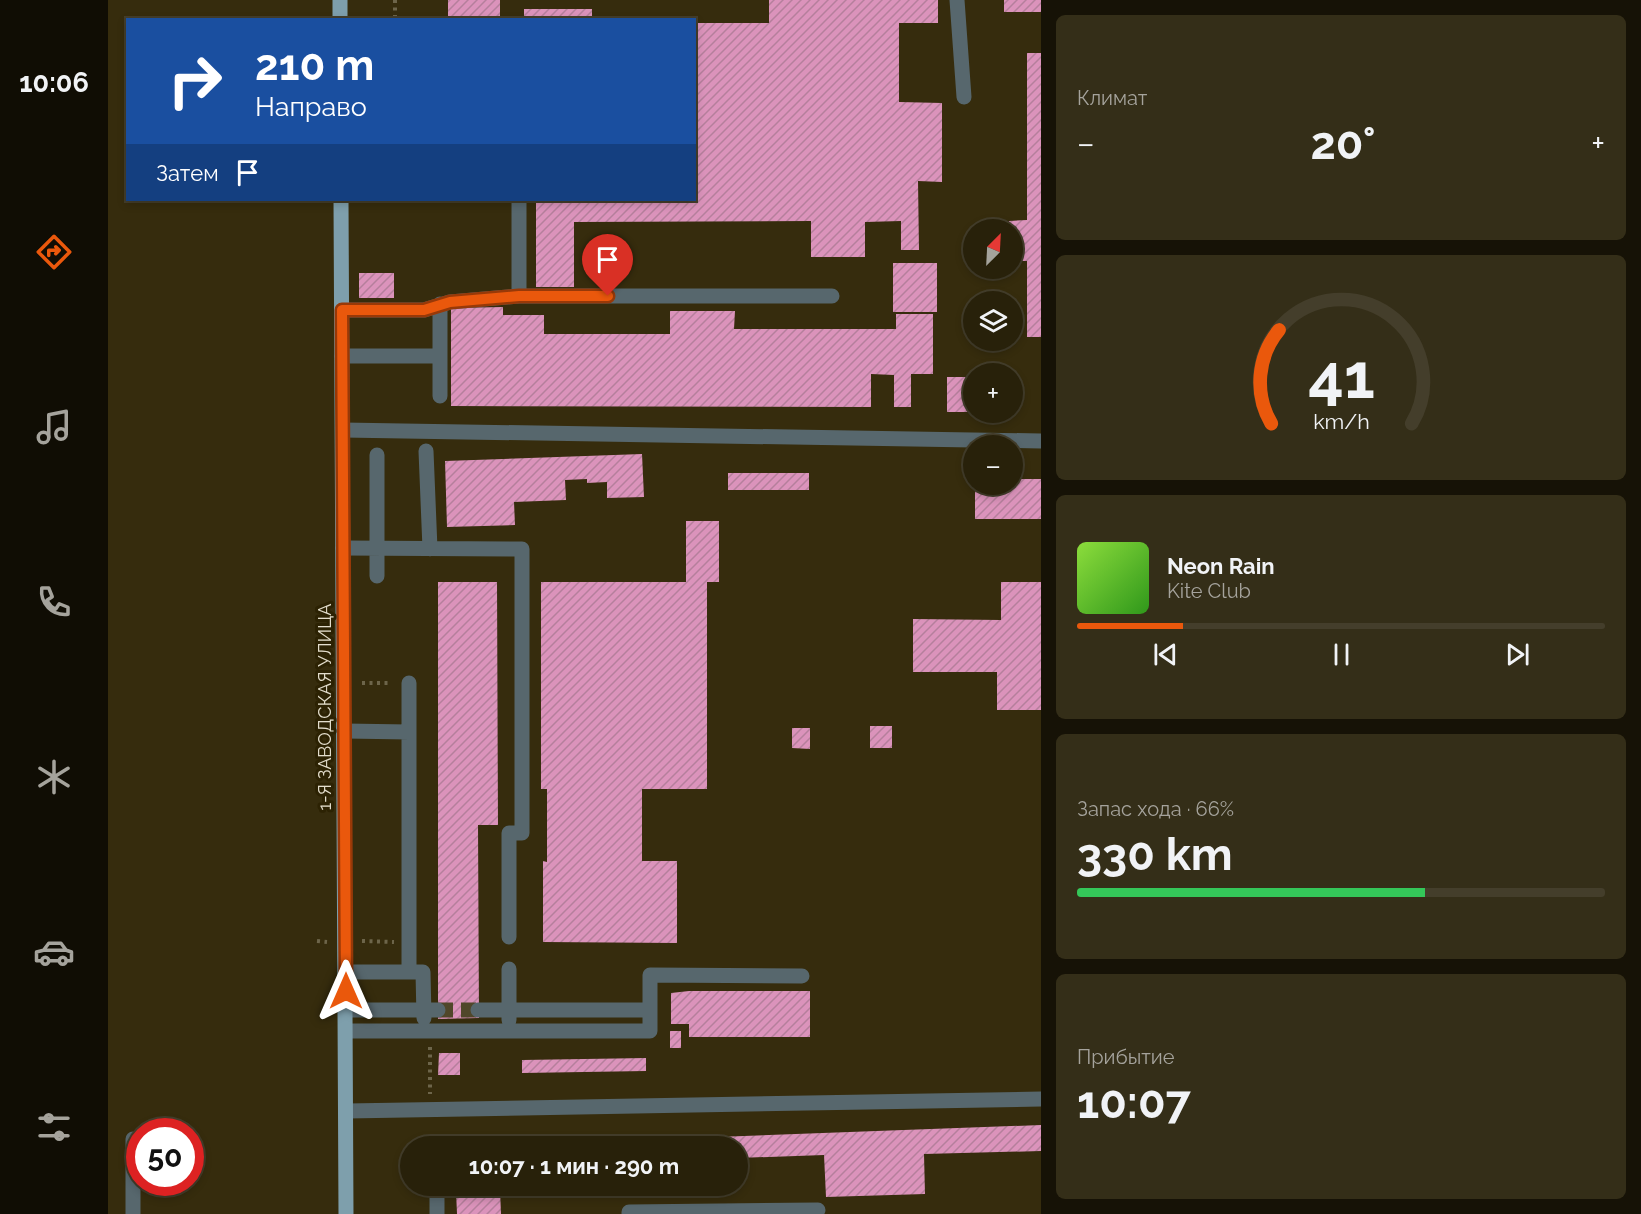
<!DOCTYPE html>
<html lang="ru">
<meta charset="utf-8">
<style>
body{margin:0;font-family:Raleway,sans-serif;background:#342e18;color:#f1f3f6;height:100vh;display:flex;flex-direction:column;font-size:22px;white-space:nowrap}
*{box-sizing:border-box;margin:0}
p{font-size:20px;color:#a5a39c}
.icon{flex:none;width:33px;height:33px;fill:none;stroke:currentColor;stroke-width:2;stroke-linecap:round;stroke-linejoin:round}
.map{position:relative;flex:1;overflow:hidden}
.sheet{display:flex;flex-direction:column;gap:15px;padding:15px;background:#161206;width:600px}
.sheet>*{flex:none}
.guide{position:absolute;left:18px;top:18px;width:570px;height:183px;border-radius:0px;box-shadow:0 3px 9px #0003,0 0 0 2px #443e2b;background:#1a4fa0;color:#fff;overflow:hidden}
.needle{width:39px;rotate:24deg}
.tools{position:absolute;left:855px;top:219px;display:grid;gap:12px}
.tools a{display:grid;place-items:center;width:60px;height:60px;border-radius:50%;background:#28210a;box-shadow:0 3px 9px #0003,0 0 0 2px #443e2b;font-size:30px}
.speed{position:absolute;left:18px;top:1118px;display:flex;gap:12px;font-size:30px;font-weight:700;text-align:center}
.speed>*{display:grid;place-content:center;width:78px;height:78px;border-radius:50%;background:#28210a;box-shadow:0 3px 9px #0003,0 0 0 2px #443e2b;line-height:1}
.speed .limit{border:9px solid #d22;background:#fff;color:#111}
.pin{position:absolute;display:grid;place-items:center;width:51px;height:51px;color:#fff;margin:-62px -26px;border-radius:50% 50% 50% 0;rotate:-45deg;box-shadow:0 0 6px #0007}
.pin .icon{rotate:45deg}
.me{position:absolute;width:66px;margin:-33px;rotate:0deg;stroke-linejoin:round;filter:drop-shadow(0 0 4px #0008)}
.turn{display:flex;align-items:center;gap:21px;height:126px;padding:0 30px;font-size:27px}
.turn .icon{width:78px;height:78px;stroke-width:2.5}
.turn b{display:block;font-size:42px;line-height:51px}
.then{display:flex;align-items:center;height:57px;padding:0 30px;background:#0003;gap:12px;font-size:22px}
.big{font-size:45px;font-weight:700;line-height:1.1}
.sheet .tile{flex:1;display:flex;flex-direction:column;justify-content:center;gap:9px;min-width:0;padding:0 21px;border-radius:9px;background:#342e18}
.sheet .dial{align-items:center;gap:0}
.dial svg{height:156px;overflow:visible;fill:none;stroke:#443e2b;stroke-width:7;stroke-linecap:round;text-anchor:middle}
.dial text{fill:#f1f3f6;stroke:none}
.song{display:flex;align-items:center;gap:18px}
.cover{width:72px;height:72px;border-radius:9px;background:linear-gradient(135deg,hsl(90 70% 55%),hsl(110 70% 35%))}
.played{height:6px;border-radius:3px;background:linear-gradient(90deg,#ea580c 20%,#443e2b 20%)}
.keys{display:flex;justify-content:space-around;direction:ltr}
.heat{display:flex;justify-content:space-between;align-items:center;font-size:33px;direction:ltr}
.charge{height:9px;border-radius:4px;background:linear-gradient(90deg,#34c759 66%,#443e2b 0)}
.trip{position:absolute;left:292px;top:1136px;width:348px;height:60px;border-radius:30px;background:#28210a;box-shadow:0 3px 9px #0003,0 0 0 2px #443e2b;font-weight:700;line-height:60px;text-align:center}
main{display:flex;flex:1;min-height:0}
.tab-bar{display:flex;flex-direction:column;width:108px;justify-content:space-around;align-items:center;background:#100d04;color:#a5a39c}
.tab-bar .icon{width:42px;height:42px}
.tab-bar .on{color:#ea580c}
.tab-bar b{font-size:27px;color:#f1f3f6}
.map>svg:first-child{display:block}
</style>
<main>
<nav class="tab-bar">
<b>10:06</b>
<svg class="icon on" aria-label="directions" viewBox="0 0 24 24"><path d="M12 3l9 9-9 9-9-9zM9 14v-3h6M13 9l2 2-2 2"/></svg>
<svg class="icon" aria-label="music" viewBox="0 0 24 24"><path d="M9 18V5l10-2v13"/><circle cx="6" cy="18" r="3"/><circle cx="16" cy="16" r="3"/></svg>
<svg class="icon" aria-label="phone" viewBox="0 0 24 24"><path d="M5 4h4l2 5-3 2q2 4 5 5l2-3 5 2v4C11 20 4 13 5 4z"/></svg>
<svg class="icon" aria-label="climate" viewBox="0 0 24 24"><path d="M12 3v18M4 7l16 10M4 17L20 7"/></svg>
<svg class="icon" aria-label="car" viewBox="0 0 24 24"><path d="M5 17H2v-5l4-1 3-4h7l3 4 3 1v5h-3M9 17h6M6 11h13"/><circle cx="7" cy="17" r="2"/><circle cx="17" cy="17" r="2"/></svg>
<svg class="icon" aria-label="filters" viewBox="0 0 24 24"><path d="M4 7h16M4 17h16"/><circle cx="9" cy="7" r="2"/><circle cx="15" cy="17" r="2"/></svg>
</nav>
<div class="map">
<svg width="933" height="1214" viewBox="0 0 933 1214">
<defs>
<pattern id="building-hatch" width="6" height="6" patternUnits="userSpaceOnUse" patternTransform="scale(1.5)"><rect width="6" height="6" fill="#db93bb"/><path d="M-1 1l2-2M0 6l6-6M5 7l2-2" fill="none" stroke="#b57f9c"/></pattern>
</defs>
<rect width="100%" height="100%" fill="#362c0d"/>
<!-- building -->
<path fill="url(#building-hatch)" d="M340 0H392V18H340Z
M661 0H830V23H791V102L834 103V182L810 181 811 250H793V221L757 222V257H703V221L466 222V287H428V200H586V23H661Z
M896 0H933V12H896Z
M416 9H484V20H416Z
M919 53H933V337H919V261H904V230H901V221L919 220Z
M785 263H829V312H785Z
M251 273H286V298H251Z
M395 307V315H436V334H562V311H627L626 329H788V314H825V374H803V407H786V375L763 374V407L343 406V308Z
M839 377H866V412H839Z
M534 454 536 497 499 498V482L479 483V479L457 480 458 500 406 502 407 525 339 527 337 461Z
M620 473H701V490H620Z
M904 479H933V519H867V484H904Z
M578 521H611V582H599V789H534V861H569V943L435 942V861L439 862V789H433V582H578Z
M330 582H389L390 825H370L371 1018 330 1019Z
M893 582H933V710H889V672H805V619L893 620Z
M762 726H784V748H762Z
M684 728H702V749L684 748Z
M581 991H702V1037H581V1024H563V993Z
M562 1031H573V1048H562Z
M331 1053H352V1075H330Z
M538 1058V1071L414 1073V1060Z
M933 1125V1151L816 1154 817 1194 718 1197 716 1155 630 1158V1146H367Z
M353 1185 392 1189 393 1214H349L348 1191H353Z"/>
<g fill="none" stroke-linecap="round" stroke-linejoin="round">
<!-- minor-tunnel -->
<path stroke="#50472a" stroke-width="15" stroke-dasharray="15 8" stroke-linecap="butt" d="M330 1010H370"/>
<!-- path -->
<path stroke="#6d654a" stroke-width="4" stroke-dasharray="3 4.5" stroke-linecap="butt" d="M287 0V20
M254 683H283
M209 941 219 942
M254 941 286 942
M322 1047V1094"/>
<!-- minor -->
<path stroke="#57676d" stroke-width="15" d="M849 0 856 97
M411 200V296
M332 304V396
M234 310H316L342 302 411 296H724
M234 356H332
M235 430 933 441
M318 451 322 549
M269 455V576
M235 548 414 549V833H401V937
M237 731 301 732
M401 969V1020
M238 972H301V683
M301 972H315L316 1018
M238 1010H330
M370 1010H542
M239 1031H542V975L694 976
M239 1111 933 1099
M25 1139V1214
M329 1214V1185
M521 1214V1212L710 1210"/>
<!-- major -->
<path stroke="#7e9fac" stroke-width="15" d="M232 0V20
M233 200 238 1214"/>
</g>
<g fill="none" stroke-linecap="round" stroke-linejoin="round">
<defs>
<path id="route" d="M238 991 234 310H316L342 302 411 296H500"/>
</defs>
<!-- route casing -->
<use href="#route" stroke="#983908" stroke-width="15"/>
<!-- route -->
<use href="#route" stroke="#ea580c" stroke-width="10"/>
</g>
<g text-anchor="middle" stroke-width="6" stroke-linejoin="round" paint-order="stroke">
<!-- street labels -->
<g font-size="18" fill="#e3ddcc" stroke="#2c2203">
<text transform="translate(217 707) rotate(-90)" y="6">1-Я ЗАВОДСКАЯ УЛИЦА</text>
</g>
</g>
</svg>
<div class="tools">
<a><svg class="needle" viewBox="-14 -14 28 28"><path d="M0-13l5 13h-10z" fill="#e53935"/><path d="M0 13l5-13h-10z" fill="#a5a39c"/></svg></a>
<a><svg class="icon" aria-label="layers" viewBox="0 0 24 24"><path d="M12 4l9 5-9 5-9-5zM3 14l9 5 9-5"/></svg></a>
<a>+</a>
<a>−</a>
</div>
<div class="speed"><div class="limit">50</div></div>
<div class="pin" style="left:500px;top:296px;background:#d93025"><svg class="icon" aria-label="arrive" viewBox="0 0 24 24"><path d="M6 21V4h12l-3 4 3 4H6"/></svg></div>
<svg class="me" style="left:238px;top:991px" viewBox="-20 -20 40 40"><path d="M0-17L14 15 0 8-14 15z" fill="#ea580c" stroke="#fff" stroke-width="4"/></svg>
<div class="trip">10:07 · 1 мин · 290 m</div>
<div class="guide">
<div class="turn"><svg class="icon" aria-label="right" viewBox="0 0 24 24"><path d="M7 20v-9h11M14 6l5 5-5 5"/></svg><div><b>210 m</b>Направо</div></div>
<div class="then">Затем<svg class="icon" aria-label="arrive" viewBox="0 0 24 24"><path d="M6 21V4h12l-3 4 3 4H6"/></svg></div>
</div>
</div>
<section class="sheet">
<div class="tile"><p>Климат</p>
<div class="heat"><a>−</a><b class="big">20°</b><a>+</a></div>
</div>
<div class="tile dial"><svg viewBox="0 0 100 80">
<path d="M14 69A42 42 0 1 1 86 69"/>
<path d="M14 69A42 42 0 0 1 18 21" stroke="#ea580c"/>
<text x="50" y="56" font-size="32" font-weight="700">41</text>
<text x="50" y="72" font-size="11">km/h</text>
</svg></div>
<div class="tile">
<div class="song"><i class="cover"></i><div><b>Neon Rain</b><p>Kite Club</p></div></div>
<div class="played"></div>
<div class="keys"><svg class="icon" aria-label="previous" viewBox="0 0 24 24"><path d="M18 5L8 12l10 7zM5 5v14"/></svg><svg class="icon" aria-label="pause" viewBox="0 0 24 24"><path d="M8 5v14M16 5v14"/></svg><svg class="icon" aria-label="next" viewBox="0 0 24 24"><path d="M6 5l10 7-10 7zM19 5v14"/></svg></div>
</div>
<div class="tile"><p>Запас хода · 66%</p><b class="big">330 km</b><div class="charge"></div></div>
<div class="tile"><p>Прибытие</p><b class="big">10:07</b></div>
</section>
</main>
